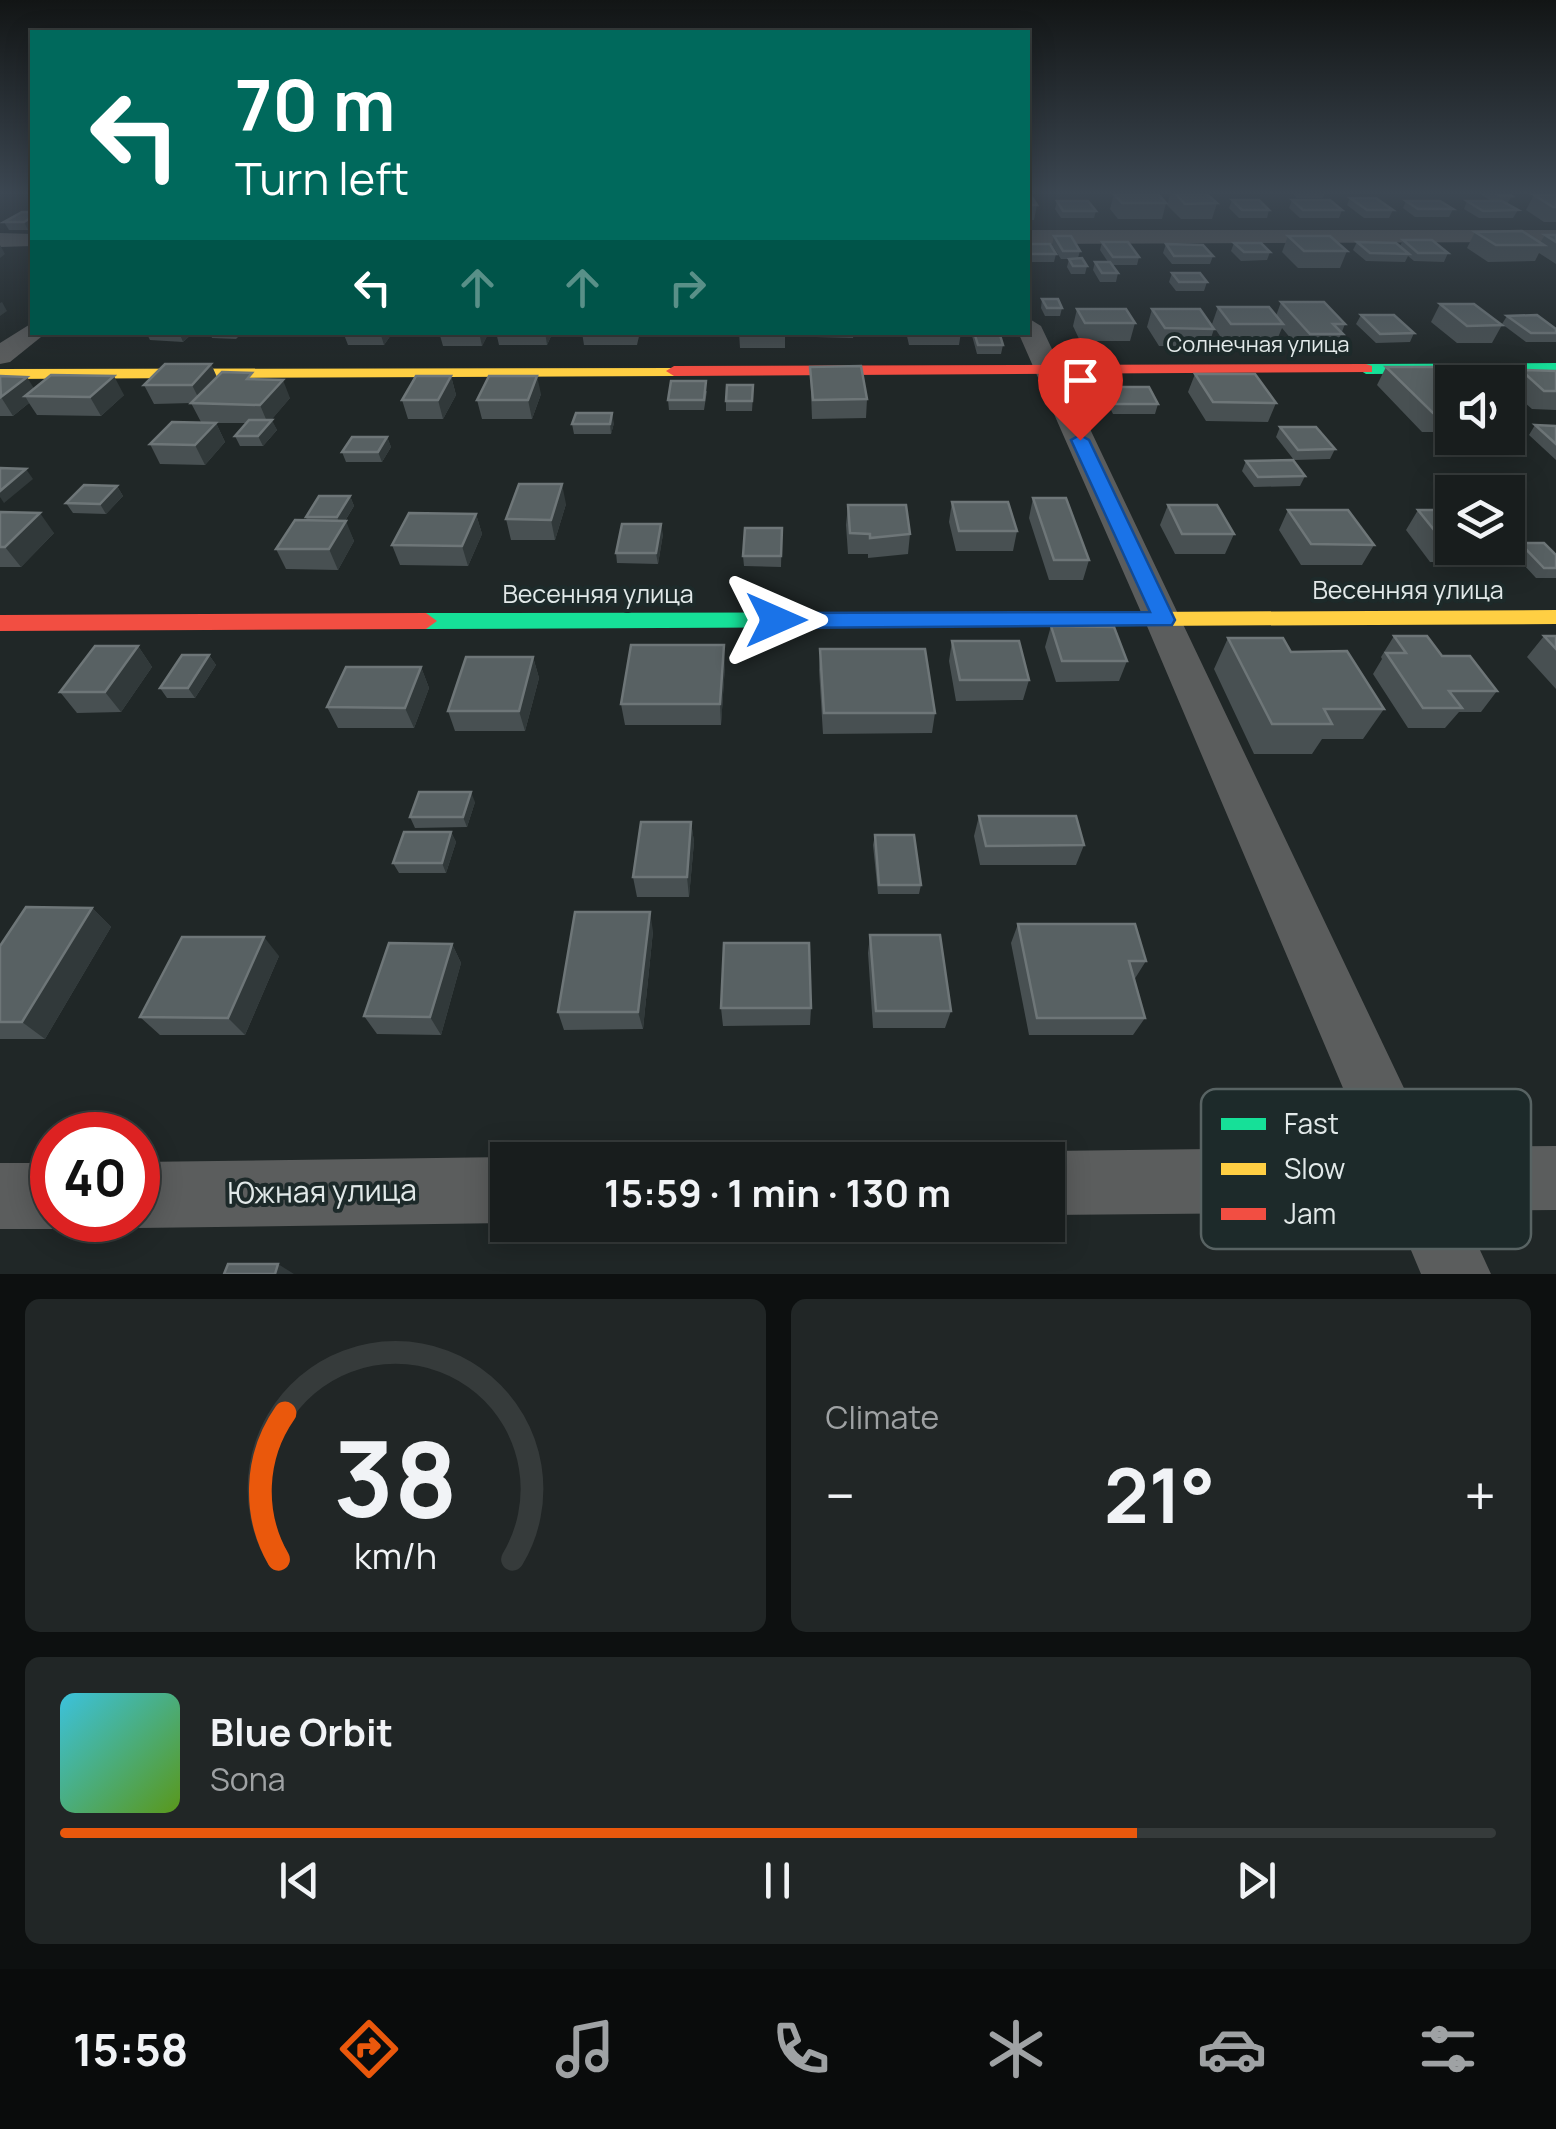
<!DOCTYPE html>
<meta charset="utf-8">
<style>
body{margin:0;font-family:Manrope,sans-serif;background:#212626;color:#f1f3f6;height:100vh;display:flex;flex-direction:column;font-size:38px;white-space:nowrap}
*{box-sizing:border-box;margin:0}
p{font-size:32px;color:#9fa2a4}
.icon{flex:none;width:55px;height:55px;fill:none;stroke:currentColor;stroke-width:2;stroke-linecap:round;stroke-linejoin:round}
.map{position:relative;height:1274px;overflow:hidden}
.panel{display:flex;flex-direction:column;gap:25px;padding:25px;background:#0d1010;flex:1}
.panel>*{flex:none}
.top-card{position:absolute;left:30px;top:30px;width:1000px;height:305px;border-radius:0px;box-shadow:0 5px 25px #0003,0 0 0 2px #363b3b;background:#00695c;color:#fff;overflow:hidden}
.buttons{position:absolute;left:1435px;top:365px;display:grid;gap:20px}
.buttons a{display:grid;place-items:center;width:90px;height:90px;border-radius:0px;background:#181d1d;box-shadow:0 5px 25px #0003,0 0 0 2px #363b3b;font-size:50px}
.speed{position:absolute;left:30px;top:1112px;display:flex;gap:20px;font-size:50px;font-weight:700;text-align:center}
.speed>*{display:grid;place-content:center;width:130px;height:130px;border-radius:50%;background:#181d1d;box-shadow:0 5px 25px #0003,0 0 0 2px #363b3b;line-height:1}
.speed .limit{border:15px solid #d22;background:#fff;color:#111}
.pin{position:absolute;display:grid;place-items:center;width:85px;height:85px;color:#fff;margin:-102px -42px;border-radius:50% 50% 50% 0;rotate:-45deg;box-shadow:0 0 10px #0007}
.pin .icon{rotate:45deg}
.me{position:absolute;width:110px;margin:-55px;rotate:90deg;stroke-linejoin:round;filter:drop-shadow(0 0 8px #0008)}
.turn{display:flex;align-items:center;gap:35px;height:210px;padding:0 40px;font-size:45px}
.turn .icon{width:130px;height:130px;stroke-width:2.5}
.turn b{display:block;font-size:70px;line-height:85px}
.lanes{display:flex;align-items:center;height:95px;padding:0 40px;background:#0003;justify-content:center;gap:50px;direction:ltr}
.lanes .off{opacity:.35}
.big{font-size:75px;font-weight:700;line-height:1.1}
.panel .widget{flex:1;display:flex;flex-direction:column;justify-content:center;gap:15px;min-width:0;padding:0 35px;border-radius:15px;background:#212626}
.panel .dial{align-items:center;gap:0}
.dial svg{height:260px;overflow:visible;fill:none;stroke:#363b3b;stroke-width:7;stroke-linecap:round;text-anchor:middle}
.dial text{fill:#f1f3f6;stroke:none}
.song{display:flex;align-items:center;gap:30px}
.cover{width:120px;height:120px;border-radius:15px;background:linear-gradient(135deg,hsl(190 70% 55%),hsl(90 70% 35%))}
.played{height:10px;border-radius:5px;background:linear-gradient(90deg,#ea580c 75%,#363b3b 75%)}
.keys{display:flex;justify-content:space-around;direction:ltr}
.heat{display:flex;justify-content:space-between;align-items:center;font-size:55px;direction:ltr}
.panel .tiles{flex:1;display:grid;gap:25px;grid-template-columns:1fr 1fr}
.widget:last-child{grid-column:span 2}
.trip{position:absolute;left:490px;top:1142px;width:575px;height:100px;border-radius:0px;background:#181d1d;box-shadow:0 5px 25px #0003,0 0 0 2px #363b3b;font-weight:700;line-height:100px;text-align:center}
.tab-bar{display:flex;height:160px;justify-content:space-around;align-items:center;background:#0a0c0c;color:#9fa2a4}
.tab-bar .icon{width:70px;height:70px}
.tab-bar .selected{color:#ea580c}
.tab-bar b{font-size:45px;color:#f1f3f6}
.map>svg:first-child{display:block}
</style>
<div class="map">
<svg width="1556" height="1274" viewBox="0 0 1556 1274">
<rect width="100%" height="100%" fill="#202727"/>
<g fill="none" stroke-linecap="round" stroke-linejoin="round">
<!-- street -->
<path fill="#5b5d5d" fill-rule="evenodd" d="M1028 230H1556V242L1028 244Z
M0 233 32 234V246L0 247Z
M1028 318 1041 326 1432 1147 1556 1146V1210L1462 1211 1491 1274H1421L1395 1212 1048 1215V1160H1025L1048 1151 1368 1147 1144 619 1018 332H1028Z
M32 323V332H44L41 337 10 362 0 364V343Z
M508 1157 514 1160H508V1223L138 1228 119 1220H138V1162Z
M0 1163H52V1220H73L52 1229H0Z"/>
<!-- fast -->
<path fill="#16e098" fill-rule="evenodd" d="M1556 363V373L1366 374 1358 369 1366 364Z
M1142 612 1153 619 1142 626 426 629 415 621 426 613Z"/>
<!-- slow -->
<path fill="#ffcf43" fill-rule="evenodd" d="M680 368V374L674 376 0 379V369Z
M1556 610V624L1142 626 1131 619 1142 612Z"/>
<!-- jam -->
<path fill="#f24e42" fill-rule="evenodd" d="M1366 364 1372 366V372L674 376 666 371 674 366Z
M426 613 437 621 426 629 0 631V615Z"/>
</g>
<!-- wall -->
<path fill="#485052" d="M1028 192 1037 205 1034 220H1028Z
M1171 192H1205L1217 203 1212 219H1181L1167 205Z
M1291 192H1325L1323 198H1297Z
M1483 192H1506L1512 196 1507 204 1518 210 1513 218H1479L1464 209 1467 201H1491L1482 195Z
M1114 194 1166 203 1162 219H1118L1110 209Z
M1534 195H1556V222H1544L1526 210Z
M1350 198 1393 210 1389 218H1364L1347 205Z
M1232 200 1269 210 1267 218H1239L1229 208Z
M1292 200 1342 210 1339 218H1300L1289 208Z
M1057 201 1096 211 1094 218H1061L1055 209Z
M1406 201 1453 209 1449 217H1415L1403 208Z
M32 212V228L28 230H9L4 222Z
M1475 232 1540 243 1545 235H1556V264L1539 253 1535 261 1488 262 1467 248Z
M1054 236 1080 251 1078 258 1087 266 1085 274H1071L1067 267 1069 259H1061L1052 245Z
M1288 236 1347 251 1340 268H1298L1282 252Z
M1403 240 1448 253 1444 262 1414 261 1408 256 1405 262 1366 261 1353 250 1357 242 1400 246Z
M1102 242 1139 257 1137 265H1113L1118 273 1116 282H1100L1093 270 1095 262H1108L1100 250Z
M1234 243 1270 252 1267 260 1241 261 1231 251Z
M1028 244 1056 254 1054 262H1028Z
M1166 244 1213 256 1210 264H1172L1163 253Z
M1172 273 1207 282 1204 291H1176L1169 282Z
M1042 299 1062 308 1060 316H1045L1041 308Z
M1281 302 1345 324 1334 352H1302L1282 328 1276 342H1224L1212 324 1218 307 1276 316Z
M1440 304 1502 325 1492 343H1457L1431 322Z
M1077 309 1135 323 1130 341H1080L1073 326Z
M1152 309 1214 329 1208 347 1159 346 1147 327Z
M1361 315 1414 333 1410 342 1376 343 1356 324Z
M1507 316 1556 329V342H1526L1502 324Z
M62 332H119L116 335 64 336Z
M146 332H194L183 342 150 340Z
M210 332H243L236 339 212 338Z
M277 332H307L305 334H277Z
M343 332H393L384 345H348Z
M439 332H489L482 346H443Z
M496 332H553L547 345H499Z
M582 332H640L637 345H584Z
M659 332H696L695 337H659Z
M739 332H785V348H740Z
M815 332H854L853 338 816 337Z
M906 332H961L959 345H909Z
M971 332H999L1003 345 1001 354H977Z
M211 364 217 377 255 379 290 398 271 420 277 430 263 446H240L235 436 246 423H216L225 442 205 465 160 464 150 444 201 422 191 403 154 404 144 385Z
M810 367 867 399 866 418 812 419Z
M1386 367 1452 382V432H1422L1377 385Z
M1521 370 1556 371V410L1532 409 1509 389Z
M1195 374 1276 403 1268 422 1206 421 1188 392Z
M0 376 34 389 124 395 101 416 37 415 29 403 13 416H0Z
M451 376 456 395 443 419H408L402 400Z
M1107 387 1158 404 1155 414H1113L1104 396Z
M707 391 704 410H669L668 400Z
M541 394 532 419H482L477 400Z
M753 395 752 411H726V401Z
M614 423 611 434H574L572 424Z
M1535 425 1556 426V460L1529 435Z
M1280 427 1335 449 1330 459 1294 460 1276 437Z
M387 437 391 447 382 462H346L342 452Z
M1246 461 1305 476 1300 486 1254 487 1242 471Z
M117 486 123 496 106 514 73 513 66 503Z
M350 496 354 506 345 521 354 541 338 570 286 569 276 549 307 521 306 517Z
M1033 498 1089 560 1083 580H1049L1029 518Z
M952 502 1017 531 1013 551H956L949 522Z
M566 504 555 540H511L506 519Z
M848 505 910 534 908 554 868 558V554H848L846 525Z
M1168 505 1234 534 1225 554H1175L1160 525Z
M1288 510 1374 545 1362 565H1301L1279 530Z
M1418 510H1452V548H1488L1478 562H1430L1406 530Z
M0 512 54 533 21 567H0Z
M476 514 482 534 468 566 400 565 392 545Z
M782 528 781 567 744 566 743 556Z
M663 534 658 564 617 563 616 553Z
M1520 543 1556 555V578H1536L1513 553Z
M1051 626 1127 661 1119 681 1056 682 1045 647Z
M1394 636 1442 656 1497 691 1481 712H1459L1445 728H1408L1373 674 1382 659 1381 657Z
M1544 636H1556V689L1527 657Z
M1228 638 1291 652 1384 709 1363 739H1322L1312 754H1254L1214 669Z
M952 641 1029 680 1023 700 956 701 949 661Z
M138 646 152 667 121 712 77 713 60 692Z
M820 649 935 713 932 733 823 734 819 670Z
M209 655 216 665 195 698H167L160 688Z
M533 657 539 678 525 731H455L448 711Z
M725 665 721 725H625L621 704Z
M421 667 429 688 414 728H338L327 707Z
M475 802 467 827 415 828 410 817Z
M979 816 1084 845 1076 865H980L974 836Z
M691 822 694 842 689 897H637L633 877Z
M451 832 456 842 446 873H399L393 863Z
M875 835 921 885 919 894H878L873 845Z
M92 908 111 927 45 1039H0V946Z
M1018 924 1146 961 1134 980 1145 1018 1133 1035H1029L1011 943Z
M653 931 643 1029 564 1030 558 1012Z
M870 935 951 1011 945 1028H873L868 953Z
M452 944 461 963 441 1035 377 1034 364 1016Z
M279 956 245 1035H160L140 1017Z
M721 1008H811L810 1025 723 1026Z"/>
<!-- shaded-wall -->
<path fill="#31393a" d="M32 217V228L28 230 24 222Z
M0 245 5 254 0 258Z
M2 302 7 311 0 316V303Z
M179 332H194L183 342Z
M380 332H393L384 345Z
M479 332H489L482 346Z
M545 332H553L547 345Z
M211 364 219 383 201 403 192 385Z
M114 376 124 395 101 416 90 397Z
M451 376 456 395 443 419 438 400Z
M537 376 541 394 532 419 528 400Z
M27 377 38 395 25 396 29 403 13 416 1 397Z
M283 380 290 398 268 424 260 405Z
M612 413 614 423 611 434 610 424Z
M272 420 277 430 263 446 258 436Z
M216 423 225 442 205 465 195 445Z
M387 437 391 447 382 462 378 452Z
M26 469 33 479 4 503 0 497V491Z
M562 484 566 504 555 540 551 520Z
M117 486 123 496 106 514 100 504Z
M350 496 354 506 341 527 337 517Z
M40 513 54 533 21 567 5 547Z
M476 514 482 534 468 566 462 546Z
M346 521 354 541 338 570 329 549Z
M661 524 663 534 658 564 656 553Z
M724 645 725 665 721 725 720 704Z
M138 646 152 667 121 712 105 692Z
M209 655 216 665 195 698 188 688Z
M533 657 539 678 525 731 519 711Z
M421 667 429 688 414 728 405 708Z
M471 792 475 802 467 827 463 817Z
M691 822 694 842 689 897 687 877Z
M451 832 456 842 446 873 442 863Z
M92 908 111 927 45 1039 22 1022Z
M650 912 653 931 643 1029 638 1012Z
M264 937 279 956 245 1035 228 1018Z
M452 944 461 963 441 1035 430 1017Z
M278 1264 294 1274H275Z"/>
<!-- building -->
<path fill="#586163" stroke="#6e7678" stroke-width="2.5" d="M1028 192H1029L1037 205H1028Z
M1174 192H1205L1217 203 1185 204Z
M1493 192H1506L1512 196H1500Z
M1114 194H1158L1166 203H1122Z
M1534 195H1556V207H1553Z
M1350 198H1376L1393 210H1367Z
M1232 200H1259L1269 210H1242Z
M1292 200H1330L1342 210H1303Z
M1057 201H1088L1096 211H1063Z
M1406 201H1440L1453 209H1418Z
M1467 201H1502L1518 210 1483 211Z
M22 212H32V217L24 222H4Z
M1522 231 1544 245H1496L1475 232Z
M1545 235H1556V242Z
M1054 236H1071L1080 251H1063Z
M1288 236H1330L1347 251H1304Z
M1403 240H1432L1448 253H1418Z
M1102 242H1128L1139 257H1113Z
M1357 242 1396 243 1409 254 1370 253Z
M1234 243H1261L1270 252H1244Z
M1028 244H1050L1056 254H1028Z
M1166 244 1203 245 1213 256H1174Z
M1082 258 1087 266H1073L1069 259Z
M1095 262H1110L1118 273H1102Z
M1172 273H1200L1207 282H1179Z
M1042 299H1058L1062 308H1047Z
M1281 302H1324L1345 324H1333L1343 334H1310Z
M1440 304H1474L1502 325 1467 326Z
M1218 307H1269L1283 324H1231Z
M1077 309H1126L1135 323H1085Z
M1152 309H1200L1214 329 1165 328Z
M1361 315H1394L1414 333 1380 334Z
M1537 315 1556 329V333H1531L1507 316Z
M974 332H999L1003 345H978Z
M165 364H211L192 385H144Z
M861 366 867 399 813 400 810 367Z
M1386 367H1443L1460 382H1452V413H1433Z
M1521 370 1556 371V391H1544Z
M222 372 252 373 247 379 283 380 260 405 191 403Z
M1195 374H1255L1276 403 1213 402Z
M51 375 114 376 90 397 25 396Z
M0 376 27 377 1 397Z
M416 376H451L438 400H402Z
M489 376H537L528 400H477Z
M671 381H706L704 400H668Z
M727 385H753L752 401H726Z
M1107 387H1149L1158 404H1116Z
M576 413H612L610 424H572Z
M249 420H272L258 436H235Z
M172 422 216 423 195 445 150 444Z
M1535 425 1556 426V444Z
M1280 427H1316L1335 449 1298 450Z
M352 437H387L378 452H342Z
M1293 460 1305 476 1258 477 1246 461Z
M0 468 26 469 0 491Z
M519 484H562L551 520 506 519Z
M84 485 117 486 100 504 66 503Z
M319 496H350L337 517H306Z
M1033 498H1066L1089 560H1054Z
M952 502H1008L1017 531H959Z
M848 505H906L910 534 870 538V534L850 533Z
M1168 505H1217L1234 534H1182Z
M1288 510H1348L1374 545 1311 544Z
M1418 510H1452V542L1443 541Z
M0 512 40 513 5 547H0Z
M409 513 476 514 462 546 392 545Z
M295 520 346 521 329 549H276Z
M622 524H661L656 553H616Z
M745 528H782L781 556H743Z
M1520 543H1544L1556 555V568H1544Z
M1051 626 1114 627 1127 661H1062Z
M1394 636H1427L1442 656H1470L1497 691H1449L1462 708H1423L1386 653H1406Z
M1544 636H1556V649Z
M1228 638H1283L1291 652 1347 651 1384 709H1324L1332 724H1272Z
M952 641H1019L1029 680H960Z
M631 645H724L720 704H621Z
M95 646H138L105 692H60Z
M820 649H925L935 713H824Z
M182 655H209L188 688H160Z
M466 657H533L519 711H448Z
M346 667H421L405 708 327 707Z
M419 792H471L463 817H410Z
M979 816H1076L1084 845 986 846Z
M641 822H691L687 877H633Z
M404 832H451L442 863H393Z
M875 835H914L921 885H879Z
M26 907 92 908 22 1022H0V946Z
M575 912H650L638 1012H558Z
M1018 924H1135L1146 961H1129L1145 1018H1037Z
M870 935H940L951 1011H876Z
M182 937H264L228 1018 140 1017Z
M389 943 452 944 430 1017 364 1016Z
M724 943H809L811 1008H721Z
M228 1264H278L275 1274H224Z"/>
<!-- sky -->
<linearGradient id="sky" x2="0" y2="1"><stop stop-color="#121515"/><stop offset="0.52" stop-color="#3c4752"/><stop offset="1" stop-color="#3c4752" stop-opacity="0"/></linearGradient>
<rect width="1556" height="371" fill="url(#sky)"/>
<!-- route -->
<path fill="#1a73e8" stroke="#114b97" stroke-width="2.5" d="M1080 435 1089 440 1175 620 1172 625 776 628 765 620 776 613 1150 612 1071 440Z"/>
<g text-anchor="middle" stroke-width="8" stroke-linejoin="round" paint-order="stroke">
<!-- far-street labels -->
<g font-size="22" fill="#e2e9e9" stroke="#1d2a2a">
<text x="1258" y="352">Солнечная улица</text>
</g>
<!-- street labels -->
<g font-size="25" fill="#e2e9e9" stroke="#1d2a2a">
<text x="1408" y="599">Весенняя улица</text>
<text x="598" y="603">Весенняя улица</text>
</g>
<!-- near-street labels -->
<g font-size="30" fill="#e2e9e9" stroke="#1d2a2a">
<text transform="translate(322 1192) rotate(-1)" y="10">Южная улица</text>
</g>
</g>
<!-- legend -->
<rect x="1201" y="1089" width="330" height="160" rx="15" fill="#1d2a2a" stroke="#586363" stroke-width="2.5"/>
<rect x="1221" y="1118" width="45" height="12" fill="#16e098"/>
<rect x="1221" y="1163" width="45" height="12" fill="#ffcf43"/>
<rect x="1221" y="1208" width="45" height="12" fill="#f24e42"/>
<g font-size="28" fill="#e2e9e9">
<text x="1284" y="1134">Fast</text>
<text x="1284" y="1179">Slow</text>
<text x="1284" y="1224">Jam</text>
</g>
</svg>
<div class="buttons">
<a><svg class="icon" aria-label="sound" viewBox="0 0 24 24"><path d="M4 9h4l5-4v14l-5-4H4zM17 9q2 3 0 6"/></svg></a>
<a><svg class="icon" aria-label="layers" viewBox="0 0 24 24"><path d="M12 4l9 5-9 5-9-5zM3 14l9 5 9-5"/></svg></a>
</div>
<div class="speed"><div class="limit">40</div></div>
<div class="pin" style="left:1080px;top:440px;background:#d93025"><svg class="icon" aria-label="arrive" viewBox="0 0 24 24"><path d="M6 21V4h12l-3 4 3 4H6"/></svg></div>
<svg class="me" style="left:776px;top:620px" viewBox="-20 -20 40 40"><path d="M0-17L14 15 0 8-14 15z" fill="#1a73e8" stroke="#fff" stroke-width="4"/></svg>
<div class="trip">15:59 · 1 min · 130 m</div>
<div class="top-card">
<div class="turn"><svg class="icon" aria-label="left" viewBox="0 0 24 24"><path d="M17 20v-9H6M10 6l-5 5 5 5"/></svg><div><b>70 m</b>Turn left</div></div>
<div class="lanes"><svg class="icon" aria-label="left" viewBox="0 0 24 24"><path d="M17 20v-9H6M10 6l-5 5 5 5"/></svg><svg class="icon off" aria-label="ahead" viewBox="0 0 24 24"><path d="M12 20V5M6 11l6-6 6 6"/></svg><svg class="icon off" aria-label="ahead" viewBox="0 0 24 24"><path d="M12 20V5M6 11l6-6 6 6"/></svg><svg class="icon off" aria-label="right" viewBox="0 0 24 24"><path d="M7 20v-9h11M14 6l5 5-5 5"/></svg></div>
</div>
</div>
<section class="panel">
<div class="tiles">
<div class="widget dial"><svg viewBox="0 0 100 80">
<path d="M14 69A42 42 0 1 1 86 69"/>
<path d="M14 69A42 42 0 0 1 16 24" stroke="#ea580c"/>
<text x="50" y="56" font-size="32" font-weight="700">38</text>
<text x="50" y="72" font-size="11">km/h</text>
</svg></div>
<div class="widget"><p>Climate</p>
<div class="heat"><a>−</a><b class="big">21°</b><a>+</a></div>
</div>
<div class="widget">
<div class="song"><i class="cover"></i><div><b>Blue Orbit</b><p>Sona</p></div></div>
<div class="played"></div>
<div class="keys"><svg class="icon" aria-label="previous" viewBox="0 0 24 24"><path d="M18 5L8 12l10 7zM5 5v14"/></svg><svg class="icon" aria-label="pause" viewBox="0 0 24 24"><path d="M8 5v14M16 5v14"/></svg><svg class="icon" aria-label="next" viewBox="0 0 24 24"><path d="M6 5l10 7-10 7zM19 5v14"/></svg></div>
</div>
</div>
</section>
<nav class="tab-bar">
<b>15:58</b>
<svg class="icon selected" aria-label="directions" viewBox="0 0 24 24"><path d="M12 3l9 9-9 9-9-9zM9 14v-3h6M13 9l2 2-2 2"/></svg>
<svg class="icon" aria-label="music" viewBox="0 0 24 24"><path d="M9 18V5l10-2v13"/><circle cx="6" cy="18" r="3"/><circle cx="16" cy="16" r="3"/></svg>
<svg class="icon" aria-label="phone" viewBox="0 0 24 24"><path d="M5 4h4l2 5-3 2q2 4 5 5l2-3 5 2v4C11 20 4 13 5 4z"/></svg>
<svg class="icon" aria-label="climate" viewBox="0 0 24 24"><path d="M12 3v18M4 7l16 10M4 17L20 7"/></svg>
<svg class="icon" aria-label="car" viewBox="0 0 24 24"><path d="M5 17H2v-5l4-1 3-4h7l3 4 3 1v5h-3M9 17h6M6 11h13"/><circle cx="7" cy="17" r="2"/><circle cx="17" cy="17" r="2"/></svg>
<svg class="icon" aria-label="filters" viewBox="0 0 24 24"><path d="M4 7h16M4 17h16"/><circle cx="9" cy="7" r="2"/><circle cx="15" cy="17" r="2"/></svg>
</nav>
